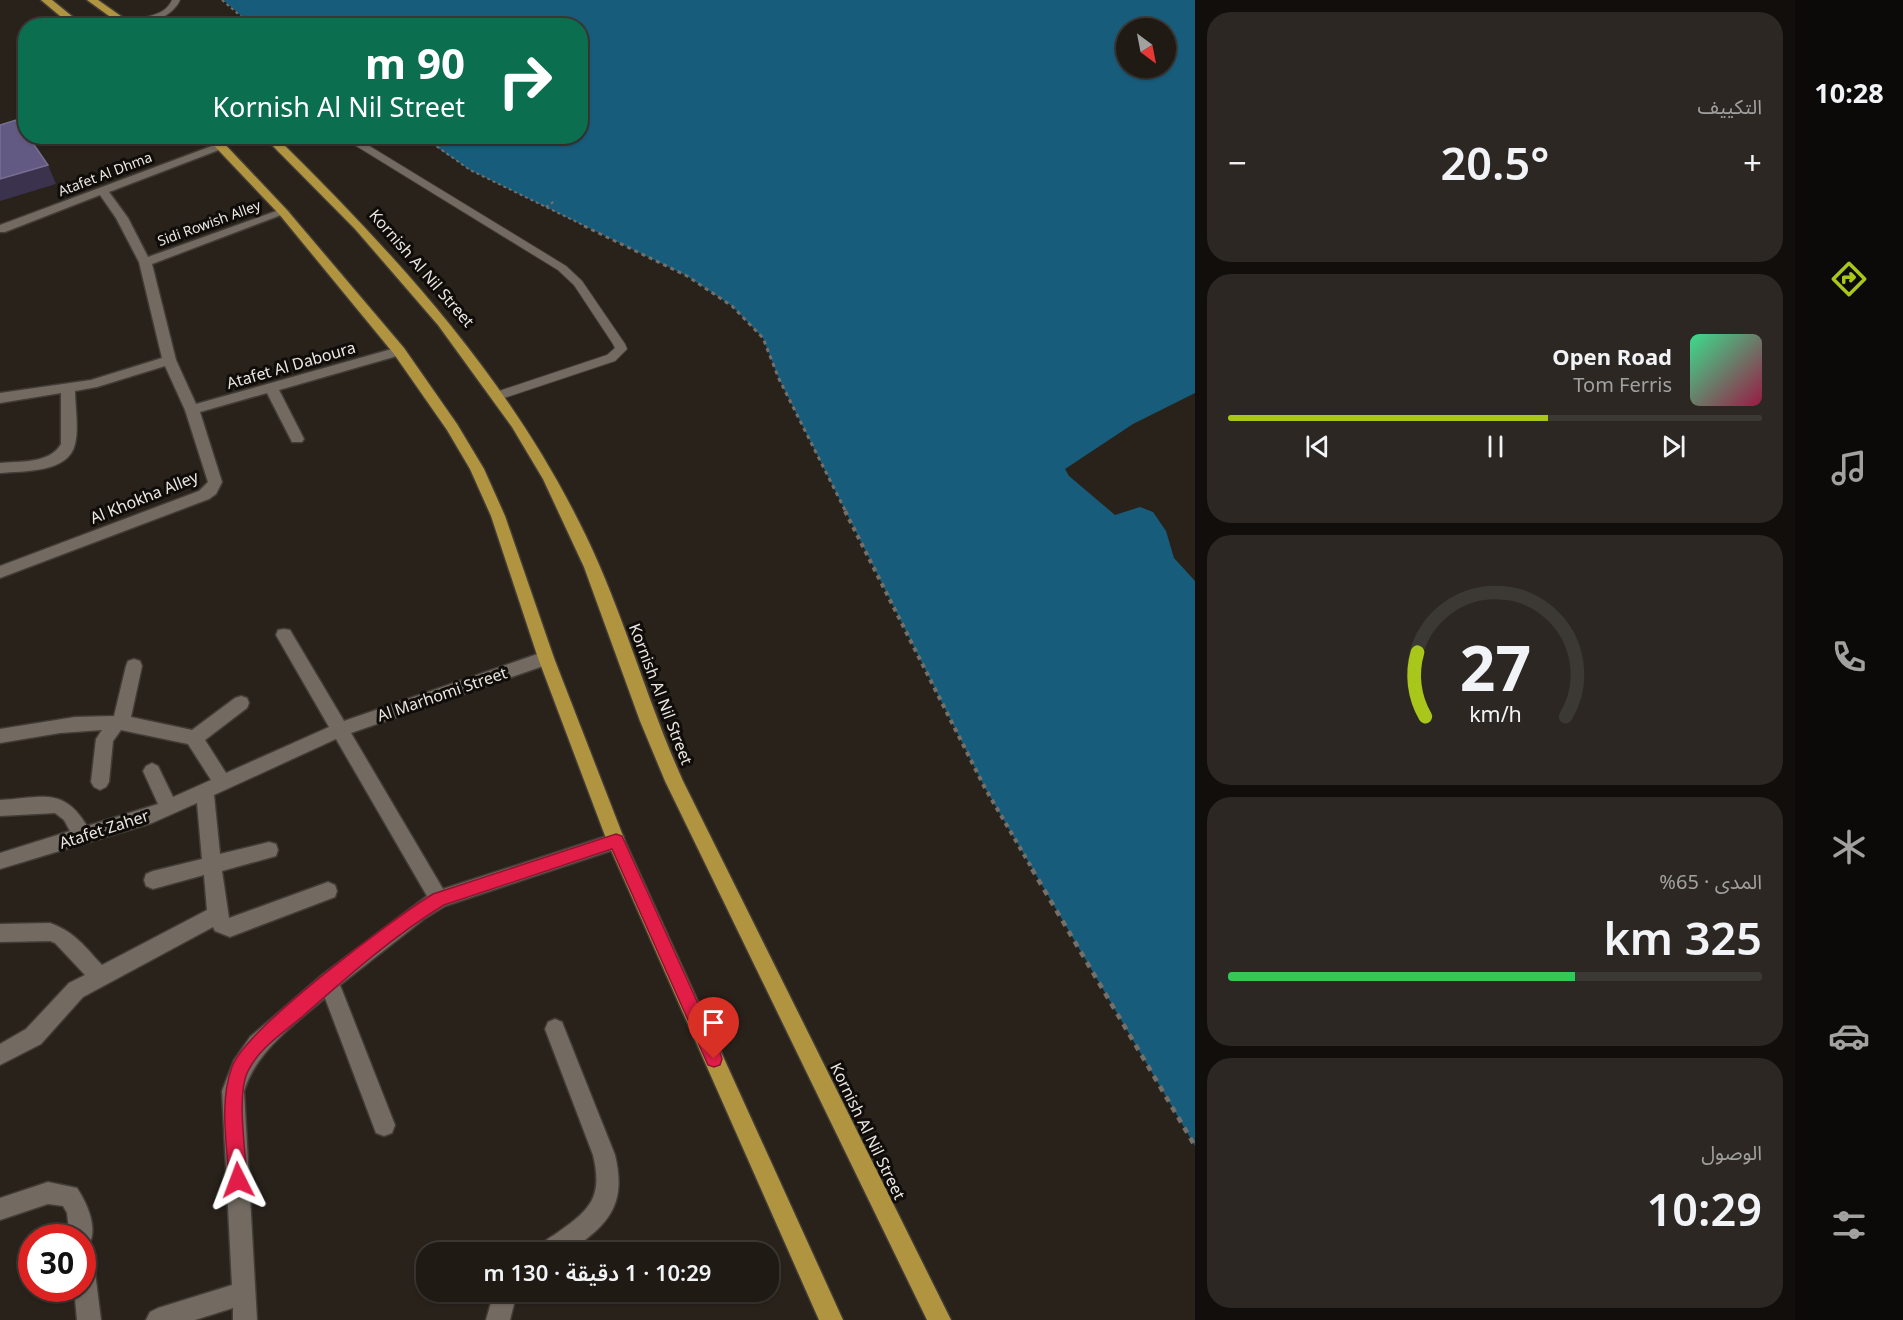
<!DOCTYPE html>
<html lang="ar">
<meta charset="utf-8">
<style>
body{margin:0;font-family:"Noto Sans","Noto Sans Arabic",sans-serif;background:#2c2722;color:#f1f3f6;direction:rtl;height:100vh;display:flex;flex-direction:column;font-size:22px;white-space:nowrap}
*{box-sizing:border-box;margin:0}
p{font-size:20px;color:#a1a1a0}
.icon{flex:none;width:33px;height:33px;fill:none;stroke:currentColor;stroke-width:2;stroke-linecap:round;stroke-linejoin:round}
.map{position:relative;flex:1;overflow:hidden;direction:ltr}
.panel{display:flex;flex-direction:column;gap:12px;padding:12px;background:#110e0b;width:600px}
.panel>*{flex:none}
.hud{position:absolute;left:18px;top:18px;width:570px;height:126px;border-radius:24px;box-shadow:0 2px 4px #0004,0 0 0 2px #3c3834;direction:rtl;background:#0b6e4f;color:#fff;overflow:hidden}
.needle{width:39px;rotate:148deg}
.fabs{position:absolute;left:1116px;top:18px;display:grid;gap:12px}
.fabs a{display:grid;place-items:center;width:60px;height:60px;border-radius:50%;background:#1f1a14;box-shadow:0 2px 4px #0004,0 0 0 2px #3c3834;font-size:30px}
.speed{position:absolute;left:18px;top:1224px;display:flex;gap:12px;font-size:30px;font-weight:700;text-align:center}
.speed>*{display:grid;place-content:center;width:78px;height:78px;border-radius:50%;background:#1f1a14;box-shadow:0 2px 4px #0004,0 0 0 2px #3c3834;line-height:1}
.speed .limit{border:9px solid #d22;background:#fff;color:#111}
.pin{position:absolute;display:grid;place-items:center;width:51px;height:51px;color:#fff;margin:-62px -26px;border-radius:50% 50% 50% 0;rotate:-45deg;box-shadow:0 0 6px #0007}
.pin .icon{rotate:45deg}
.me{position:absolute;width:66px;margin:-33px;rotate:357deg;stroke-linejoin:round;filter:drop-shadow(0 0 4px #0008)}
.turn{display:flex;align-items:center;gap:21px;height:126px;padding:0 24px;font-size:27px}
.turn .icon{width:78px;height:78px;stroke-width:2.5}
.turn b{display:block;font-size:42px;line-height:51px}
.big{font-size:45px;font-weight:600;line-height:1.1}
.panel .widget{flex:1;display:flex;flex-direction:column;justify-content:center;gap:9px;min-width:0;padding:0 21px;border-radius:24px;background:#2c2722}
.panel .dial{align-items:center;gap:0}
.dial svg{height:156px;overflow:visible;fill:none;stroke:#3c3834;stroke-width:7;stroke-linecap:round;text-anchor:middle}
.dial text{fill:#f1f3f6;stroke:none}
.song{display:flex;align-items:center;gap:18px}
.cover{width:72px;height:72px;border-radius:9px;background:linear-gradient(135deg,hsl(150 70% 55%),hsl(340 70% 35%))}
.played{height:6px;border-radius:3px;background:linear-gradient(90deg,#a9c71a 60%,#3c3834 60%)}
.keys{display:flex;justify-content:space-around;direction:ltr}
.heat{display:flex;justify-content:space-between;align-items:center;font-size:33px;direction:ltr}
.charge{height:9px;border-radius:4px;background:linear-gradient(90deg,#34c759 65%,#3c3834 0)}
.trip{position:absolute;left:416px;top:1242px;width:363px;height:60px;border-radius:24px;background:#1f1a14;box-shadow:0 2px 4px #0004,0 0 0 2px #3c3834;font-weight:600;line-height:60px;text-align:center;direction:rtl}
main{display:flex;flex:1;min-height:0}
.tab-bar{display:flex;flex-direction:column;width:108px;justify-content:space-around;align-items:center;background:#0c0a08;color:#a1a1a0}
.tab-bar .icon{width:42px;height:42px}
.tab-bar .active{color:#a9c71a}
.tab-bar b{font-size:27px;color:#f1f3f6}
.map>svg:first-child{display:block}
</style>
<main>
<nav class="tab-bar">
<b>10:28</b>
<svg class="icon active" aria-label="directions" viewBox="0 0 24 24"><path d="M12 3l9 9-9 9-9-9zM9 14v-3h6M13 9l2 2-2 2"/></svg>
<svg class="icon" aria-label="music" viewBox="0 0 24 24"><path d="M9 18V5l10-2v13"/><circle cx="6" cy="18" r="3"/><circle cx="16" cy="16" r="3"/></svg>
<svg class="icon" aria-label="phone" viewBox="0 0 24 24"><path d="M5 4h4l2 5-3 2q2 4 5 5l2-3 5 2v4C11 20 4 13 5 4z"/></svg>
<svg class="icon" aria-label="climate" viewBox="0 0 24 24"><path d="M12 3v18M4 7l16 10M4 17L20 7"/></svg>
<svg class="icon" aria-label="car" viewBox="0 0 24 24"><path d="M5 17H2v-5l4-1 3-4h7l3 4 3 1v5h-3M9 17h6M6 11h13"/><circle cx="7" cy="17" r="2"/><circle cx="17" cy="17" r="2"/></svg>
<svg class="icon" aria-label="filters" viewBox="0 0 24 24"><path d="M4 7h16M4 17h16"/><circle cx="9" cy="7" r="2"/><circle cx="15" cy="17" r="2"/></svg>
</nav>
<section class="panel">
<div class="widget"><p>التكييف</p>
<div class="heat"><a>−</a><b class="big">20.5°</b><a>+</a></div>
</div>
<div class="widget">
<div class="song"><i class="cover"></i><div><b>Open Road</b><p>Tom Ferris</p></div></div>
<div class="played"></div>
<div class="keys"><svg class="icon" aria-label="previous" viewBox="0 0 24 24"><path d="M18 5L8 12l10 7zM5 5v14"/></svg><svg class="icon" aria-label="pause" viewBox="0 0 24 24"><path d="M8 5v14M16 5v14"/></svg><svg class="icon" aria-label="next" viewBox="0 0 24 24"><path d="M6 5l10 7-10 7zM19 5v14"/></svg></div>
</div>
<div class="widget dial"><svg viewBox="0 0 100 80">
<path d="M14 69A42 42 0 1 1 86 69"/>
<path d="M14 69A42 42 0 0 1 10 36" stroke="#a9c71a"/>
<text x="50" y="56" font-size="32" font-weight="700">27</text>
<text x="50" y="72" font-size="11">km/h</text>
</svg></div>
<div class="widget"><p>المدى · 65%</p><b class="big">325 km</b><div class="charge"></div></div>
<div class="widget"><p>الوصول</p><b class="big">10:29</b></div>
</section>
<div class="map">
<svg width="1195" height="1320" viewBox="0 0 1195 1320">
<rect width="100%" height="100%" fill="#29221b"/>
<!-- water -->
<path fill="#185c7c" fill-rule="evenodd" d="M223 0H1195V393L1133 424 1065 469 1069 476 1115 515 1140 507 1153 512 1166 531 1174 558 1195 581V1146L985 788 779 379 763 338 732 306 687 276 470 170 422 137 580 136V26L252 25ZM1126 28H1166V68H1126Z"/>
<g fill="none" stroke-linecap="round" stroke-linejoin="round">
<defs>
<path id="service" d="M172 0H180C173 17 141 30 125 24 139 15 164 19 172 0Z
M340 136H353L566 266 582 281 625 344 627 349 615 361 504 398H496L494 395 496 392 607 355 615 348 613 344 574 285 558 270Z"/>
<path id="minor" d="M26 120V126L0 132V126Z
M220 143 225 146 224 148 109 192 128 218 148 257 279 210 283 208 289 212 152 264 176 360 196 404 399 347 406 351 404 354 279 390 304 439 302 442H292L267 393 200 412 222 482 216 494 209 499 0 578V566L199 491 208 482 185 410 165 366 97 387 75 391C75 407 79 428 75 444 69 473 23 471 0 473V463C19 461 50 464 61 444V393L0 403V393L91 380 162 358 139 262 116 218 100 195 5 232H0V225Z
M284 629 290 630 344 721 546 651 552 653 554 658 552 663 351 733 443 889 616 833 623 835 625 841 623 847 616 849 445 906 424 919 340 985 395 1125 392 1133 384 1136 376 1133 325 998C293 1026 257 1050 244 1091L257 1320H233V1308L195 1320H146L150 1312 158 1308 232 1285 222 1091 234 1060 250 1037 322 975 427 896 336 739 214 795 220 854 269 842 276 844 278 850 276 856 269 858 222 871 229 918 328 882 335 885 337 891 335 897 230 937 215 931 213 927 83 997 41 1044 0 1065V1044L26 1029 69 983 85 975 55 943 50 941 0 942V924L50 923C75 932 85 947 102 965L207 910 204 875 153 889 146 886 144 880 146 874 153 871 202 859 197 803 152 823 0 869V853L70 831 64 820 55 813 0 816V800C42 798 63 786 87 826L158 804 143 771 146 766 152 763 158 766 173 797 211 780 188 744 121 730 113 741 109 782 106 787 100 790 94 787 91 782 96 739 102 730 60 733 0 743V729L75 717 114 716 126 666 128 661 134 659 140 661 142 666 131 717 192 730 235 698 241 696 247 698 249 703 247 708 205 740 226 773 329 727 276 635 278 630Z
M555 1019 562 1022 615 1155C624 1193 617 1216 585 1240 580 1245 572 1252 566 1252 557 1254 547 1252 538 1252 541 1242 548 1239 557 1233 591 1209 603 1197 593 1155L545 1029 548 1022Z
M48 1182 77 1188C87 1203 100 1231 87 1247L93 1256 101 1320H77L74 1288H82V1238H70L67 1213 63 1206 48 1204 0 1220V1198Z
M494 1292H517L510 1320H486Z"/>
<path id="trunk" d="M41 0H52L84 26H72Z
M87 0H98L135 26H123Z
M205 136H217L287 210 404 348 457 424 484 469 505 516 554 658 625 841 843 1320H819L607 841 538 658 491 516 470 469 447 430 394 354 279 214Z
M263 136H275C397 256 511 380 586 536 624 615 647 701 683 781L951 1320H927L665 781 640 721 584 567 543 479 512 427 438 325 355 229Z"/>
</defs>
<!-- service casing -->
<use href="#service" stroke="#423c36" stroke-width="2"/>
<!-- minor casing -->
<use href="#minor" stroke="#423c36" stroke-width="3"/>
<!-- trunk casing -->
<use href="#trunk" stroke="#423c36" stroke-width="3"/>
<!-- path-far3 -->
<path stroke="#756f69" stroke-width="2" stroke-dasharray="3 3" stroke-linecap="butt" d="M222 0 252 26
M422 136 470 170 587 227
M546 207 556 200"/>
<!-- path-far2 -->
<path stroke="#756f69" stroke-width="3" stroke-dasharray="4 4" stroke-linecap="butt" d="M584 226 687 276 732 306 763 338 779 379 846 512"/>
<!-- path-far1 -->
<path stroke="#756f69" stroke-width="4" stroke-dasharray="4.5 4.5" stroke-linecap="butt" d="M845 511 985 788 1033 870"/>
<!-- path -->
<path stroke="#756f69" stroke-width="4.5" stroke-dasharray="6 6" stroke-linecap="butt" d="M1032 869 1195 1146"/>
<!-- service -->
<use href="#service" fill="#736b62" fill-rule="evenodd"/>
<!-- minor -->
<use href="#minor" fill="#736b62" fill-rule="evenodd"/>
<!-- trunk -->
<use href="#trunk" fill="#b09440" fill-rule="evenodd"/>
</g>
<!-- shaded-wall -->
<path fill="#3b324e" d="M48 165 56 184 0 201V179Z"/>
<!-- building -->
<path fill="#635a83" stroke="#787092" stroke-width="1.5" d="M16 120 26 133V136H28L48 165 0 179V125Z"/>
<!-- route -->
<path fill="#e11d48" stroke="#92132f" stroke-width="1.5" d="M616 834 622 836 720 1052 722 1059 720 1065 714 1067 708 1065 612 849 444 905C393 936 347 977 303 1016 284 1032 259 1048 248 1071 236 1095 246 1153 247 1180L245 1187 238 1190 232 1187 229 1180C227 1143 219 1102 232 1067 245 1029 395 917 433 894Z"/>
<g text-anchor="middle" stroke-width="6" stroke-linejoin="round" paint-order="stroke">
<!-- far-street labels -->
<g font-size="14" fill="#ebe6e1" stroke="#0f0c09">
<text transform="translate(105 174) rotate(-21)" y="5">Atafet Al Dhma</text>
<text transform="translate(209 223) rotate(-20)" y="5">Sidi Rowish Alley</text>
</g>
<!-- street labels -->
<g font-size="16" fill="#ebe6e1" stroke="#0f0c09">
<text transform="translate(422 268) rotate(49)" y="6">Kornish Al Nil Street</text>
<text transform="translate(291 365) rotate(-16)" y="6">Atafet Al Daboura</text>
<text transform="translate(144 497) rotate(-22)" y="6">Al Khokha Alley</text>
<text transform="translate(442 694) rotate(-19)" y="6">Al Marhomi Street</text>
<text transform="translate(661 694) rotate(69)" y="6">Kornish Al Nil Street</text>
<text transform="translate(104 829) rotate(-18)" y="6">Atafet Zaher</text>
<text transform="translate(868 1131) rotate(64)" y="6">Kornish Al Nil Street</text>
</g>
</g>
</svg>
<div class="fabs">
<a><svg class="needle" viewBox="-14 -14 28 28"><path d="M0-13l5 13h-10z" fill="#e53935"/><path d="M0 13l5-13h-10z" fill="#a1a1a0"/></svg></a>
</div>
<div class="speed"><div class="limit">30</div></div>
<div class="pin" style="left:714px;top:1059px;background:#d93025"><svg class="icon" aria-label="arrive" viewBox="0 0 24 24"><path d="M6 21V4h12l-3 4 3 4H6"/></svg></div>
<svg class="me" style="left:238px;top:1180px" viewBox="-20 -20 40 40"><path d="M0-17L14 15 0 8-14 15z" fill="#e11d48" stroke="#fff" stroke-width="4"/></svg>
<div class="trip">10:29 · 1 دقيقة · 130 m</div>
<div class="hud">
<div class="turn"><svg class="icon" aria-label="right" viewBox="0 0 24 24"><path d="M7 20v-9h11M14 6l5 5-5 5"/></svg><div><b>90 m</b>Kornish Al Nil Street</div></div>
</div>
</div>
</main>
